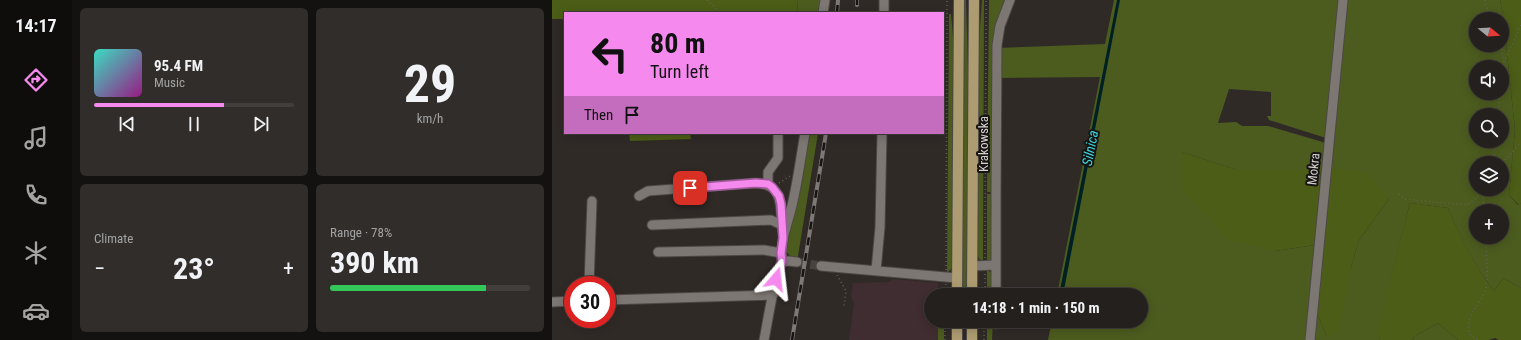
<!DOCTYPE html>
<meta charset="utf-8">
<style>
body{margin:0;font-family:"Roboto Condensed",sans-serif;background:#302d2a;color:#f1f3f6;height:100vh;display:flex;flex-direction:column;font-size:15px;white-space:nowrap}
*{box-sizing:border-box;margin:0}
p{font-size:13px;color:#a3a3a4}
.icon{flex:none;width:22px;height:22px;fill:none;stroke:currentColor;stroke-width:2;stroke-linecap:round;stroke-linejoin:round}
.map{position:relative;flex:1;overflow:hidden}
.sheet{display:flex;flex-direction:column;gap:8px;padding:8px;background:#141210;width:480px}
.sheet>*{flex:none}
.top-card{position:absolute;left:12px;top:12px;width:380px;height:122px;border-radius:0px;box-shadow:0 2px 10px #0003,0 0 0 1px #413e3b;background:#f689ee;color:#111;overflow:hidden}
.needle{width:26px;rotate:108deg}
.controls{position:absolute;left:917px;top:12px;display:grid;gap:8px}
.controls a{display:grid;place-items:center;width:40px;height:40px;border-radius:50%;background:#24201d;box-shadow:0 2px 10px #0003,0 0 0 1px #413e3b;font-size:20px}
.speed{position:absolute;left:12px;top:276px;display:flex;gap:8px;font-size:20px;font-weight:700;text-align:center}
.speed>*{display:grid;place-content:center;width:52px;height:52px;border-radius:50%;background:#24201d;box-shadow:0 2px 10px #0003,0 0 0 1px #413e3b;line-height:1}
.speed .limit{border:6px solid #d22;background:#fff;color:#111}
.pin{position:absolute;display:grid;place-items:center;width:34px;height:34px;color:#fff;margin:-17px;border-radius:8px;box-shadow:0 2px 6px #0006}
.me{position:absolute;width:44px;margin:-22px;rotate:17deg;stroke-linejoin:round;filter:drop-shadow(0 0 3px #0008)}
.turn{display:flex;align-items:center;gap:14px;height:84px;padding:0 20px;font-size:18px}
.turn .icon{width:52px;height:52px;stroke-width:2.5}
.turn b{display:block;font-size:28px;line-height:34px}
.then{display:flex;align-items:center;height:38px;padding:0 20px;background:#0003;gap:8px;font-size:15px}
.big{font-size:30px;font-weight:700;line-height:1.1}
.sheet .card{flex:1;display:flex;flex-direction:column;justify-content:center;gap:6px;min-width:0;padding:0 14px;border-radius:6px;background:#302d2a}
.sheet .dial{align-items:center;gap:0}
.dial b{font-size:52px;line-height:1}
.song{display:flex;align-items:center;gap:12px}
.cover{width:48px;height:48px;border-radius:6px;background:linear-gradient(135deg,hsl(170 70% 55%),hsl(310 70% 35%))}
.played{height:4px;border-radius:2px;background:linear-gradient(90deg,#f689ee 65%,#413e3b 65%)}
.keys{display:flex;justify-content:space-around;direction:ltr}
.heat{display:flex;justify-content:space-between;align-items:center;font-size:22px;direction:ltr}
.charge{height:6px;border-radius:3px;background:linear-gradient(90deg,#34c759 78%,#413e3b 0)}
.sheet .tiles{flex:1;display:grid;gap:8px;grid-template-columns:repeat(2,1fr)}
.trip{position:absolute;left:372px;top:288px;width:224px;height:40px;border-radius:20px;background:#24201d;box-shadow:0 2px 10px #0003,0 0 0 1px #413e3b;font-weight:700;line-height:40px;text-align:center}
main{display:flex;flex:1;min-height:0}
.tabs{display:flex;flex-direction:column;width:72px;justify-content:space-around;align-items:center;background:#0e0d0c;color:#a3a3a4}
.tabs .icon{width:28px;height:28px}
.tabs .active{color:#f689ee}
.tabs b{font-size:18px;color:#f1f3f6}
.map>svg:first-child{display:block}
</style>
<main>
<nav class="tabs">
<b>14:17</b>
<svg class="icon active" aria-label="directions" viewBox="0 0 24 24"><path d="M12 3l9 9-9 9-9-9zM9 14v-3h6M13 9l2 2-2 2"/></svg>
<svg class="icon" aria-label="music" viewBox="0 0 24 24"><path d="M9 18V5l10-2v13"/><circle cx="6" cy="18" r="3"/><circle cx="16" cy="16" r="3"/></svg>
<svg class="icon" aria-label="phone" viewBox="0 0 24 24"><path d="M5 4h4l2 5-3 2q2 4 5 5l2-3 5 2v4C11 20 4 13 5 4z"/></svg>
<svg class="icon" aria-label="climate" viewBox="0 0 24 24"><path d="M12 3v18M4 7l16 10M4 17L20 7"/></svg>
<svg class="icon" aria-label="car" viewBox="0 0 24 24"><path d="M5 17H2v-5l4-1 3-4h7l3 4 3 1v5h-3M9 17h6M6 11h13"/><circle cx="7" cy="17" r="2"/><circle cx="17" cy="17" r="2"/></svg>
</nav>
<section class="sheet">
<div class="tiles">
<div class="card">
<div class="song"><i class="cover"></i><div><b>95.4 FM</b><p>Music</p></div></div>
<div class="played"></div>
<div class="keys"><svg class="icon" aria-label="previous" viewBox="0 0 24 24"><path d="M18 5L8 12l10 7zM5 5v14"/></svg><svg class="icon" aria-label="pause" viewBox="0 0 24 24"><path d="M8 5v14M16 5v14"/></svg><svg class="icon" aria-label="next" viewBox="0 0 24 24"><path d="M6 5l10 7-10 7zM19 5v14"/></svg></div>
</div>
<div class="card dial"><b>29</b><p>km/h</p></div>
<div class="card"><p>Climate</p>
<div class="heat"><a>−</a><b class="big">23°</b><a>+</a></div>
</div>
<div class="card"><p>Range · 78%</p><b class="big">390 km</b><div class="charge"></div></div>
</div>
</section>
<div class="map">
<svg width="969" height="340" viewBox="0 0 969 340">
<rect width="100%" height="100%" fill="#302a27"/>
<!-- industrial -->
<path fill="#402d32" d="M339 279 386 283V295H379V321H386V340H297L302 304 299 295 301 283 339 282Z"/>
<!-- green -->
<path fill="#4c5c1f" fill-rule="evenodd" d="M245 0H271L270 13H246Z
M412 0H414L416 70 415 289H410Z
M430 0H432L431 261 427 259 425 253 426 55Z
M437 0H455L447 21 442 192H435Z
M562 0H788L774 138 717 120 715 116H719V92L677 89 666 123 684 122 690 126H716L774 143 769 170H685L630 152 723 251 763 245 755 340H496L500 321H589V295H505L548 77 447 78V48L553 44Z
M795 0H948L951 15 963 130 957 195 966 205 969 203V288L951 278 942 291C922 266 909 238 896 208L858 203 825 334 828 340H762L765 313 775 337 799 267 807 240 837 199 778 168ZM924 19H950V45H924ZM924 67H950V93H924ZM924 115H950V141H924ZM924 163H950V189H924ZM924 211H950V237H924Z
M397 14H399L401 37V265L399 269 395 273Z
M254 133H266L245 262 233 251Z
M435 194H442L441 245 439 247V260L435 261Z
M435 270 440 273 441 295H435Z
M386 321H392V340H386Z
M435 321H441L440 340H435Z
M886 323 906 340H860L863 336Z"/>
<!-- forest -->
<path fill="#4c5d17" d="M0 0H245L246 13H13V19H0Z
M948 0H969V203L967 205 957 195 963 130 951 15Z
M77 133H138L139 139 78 141Z
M630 152 685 170H769L763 245 723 251 676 240 629 189Z
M778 168 815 173 837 199 807 240 799 267 787 332 775 337 765 313Z
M858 203 896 208C909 237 922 266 942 291L951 278 969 288V340H947L943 338 936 340H906L886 323 863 336 860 340H828L824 334Z"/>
<!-- water -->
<path fill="#002123" d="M565 0H568L511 295H507Z"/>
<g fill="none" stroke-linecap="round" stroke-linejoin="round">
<!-- minor-tunnel -->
<path stroke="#494340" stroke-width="9" stroke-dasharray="9 4.5" stroke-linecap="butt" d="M245 262 269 266"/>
<defs>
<path id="minor" d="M332 0V13
M271 13 273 0
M216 184V172L226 158V133
M87 196 96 191 203 183C235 184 227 210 231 233
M100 225 219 220 230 225
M106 252 212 250 229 253
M230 262 236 261 245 262
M269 266 405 278
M420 266 444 265
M324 271 328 227 330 133
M37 285 40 201
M444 295V193L445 45 448 26 458 0
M55 300 221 295
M0 302 21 301
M444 324V321
M212 340C215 326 223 272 230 262 227 242 237 221 241 201 246 179 249 156 253 133
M758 340 791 0"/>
<path id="major" d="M405 295 407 0
M420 295 422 0
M405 340V321
M420 340V321"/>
</defs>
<!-- minor casing -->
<use href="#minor" stroke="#4d4845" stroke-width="11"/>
<!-- major casing -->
<use href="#major" stroke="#4d4845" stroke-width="12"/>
<!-- path -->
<path stroke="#635e5b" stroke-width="1.5" stroke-dasharray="1 3" stroke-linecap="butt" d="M155 0 169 13
M933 0 938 19
M949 45 952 62
M950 78 952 62 969 25
M946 115 948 93
M941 163 943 141
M950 163 969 143
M227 183 238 176
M847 194 852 199 915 205 925 198 929 189
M932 211 931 197 933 189
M433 258 434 0
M394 270 395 0
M433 274V295
M285 275 294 291 292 306
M394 284 393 291 397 292
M393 340V321
M432 340V321
M925 340 917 333C915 311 924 311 932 293 938 279 934 253 933 237"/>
<!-- minor -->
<use href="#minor" stroke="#7d7773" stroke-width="9"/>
<!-- major -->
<use href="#major" stroke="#ad9c71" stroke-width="10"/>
<defs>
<path id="rail" d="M305 5V0
M285 13 286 0
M240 340 274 133"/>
</defs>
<!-- rail casing -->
<use href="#rail" stroke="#7e7977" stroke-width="4"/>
<!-- rail -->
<use href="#rail" stroke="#161412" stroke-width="2.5" stroke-dasharray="8" stroke-linecap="butt"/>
</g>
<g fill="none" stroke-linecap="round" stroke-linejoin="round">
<defs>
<path id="route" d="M138 188 204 183 216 184 220 187 227 196 229 204 231 238 229 253 230 262 228 267 224 279"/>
</defs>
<!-- route casing -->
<use href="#route" stroke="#a0599b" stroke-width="10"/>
<!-- route -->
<use href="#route" stroke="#f689ee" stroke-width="7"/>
</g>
<g text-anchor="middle" stroke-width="4" stroke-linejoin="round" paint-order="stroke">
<!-- street labels -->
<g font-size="13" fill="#d4d1cf" stroke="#161412">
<text transform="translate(431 144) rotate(-90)" y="5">Krakowska</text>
<text transform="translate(761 169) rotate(-84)" y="5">Mokra</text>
</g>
<!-- water labels -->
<g font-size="14" font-style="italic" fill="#39d8e0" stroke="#161412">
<text transform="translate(538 148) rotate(-79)" y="5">Silnica</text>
</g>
</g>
</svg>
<div class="controls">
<a><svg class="needle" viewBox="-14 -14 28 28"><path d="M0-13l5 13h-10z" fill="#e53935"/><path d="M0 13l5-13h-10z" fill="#a3a3a4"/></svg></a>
<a><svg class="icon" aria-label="sound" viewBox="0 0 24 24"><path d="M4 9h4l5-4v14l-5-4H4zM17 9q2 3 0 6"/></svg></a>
<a><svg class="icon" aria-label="search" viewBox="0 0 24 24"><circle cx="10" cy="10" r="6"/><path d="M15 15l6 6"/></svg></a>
<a><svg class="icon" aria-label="layers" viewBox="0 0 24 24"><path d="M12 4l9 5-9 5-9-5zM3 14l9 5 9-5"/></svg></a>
<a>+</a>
</div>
<div class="speed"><div class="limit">30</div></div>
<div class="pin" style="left:138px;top:188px;background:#d93025"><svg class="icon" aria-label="arrive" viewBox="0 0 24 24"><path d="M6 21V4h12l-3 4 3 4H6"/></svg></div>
<svg class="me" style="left:224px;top:279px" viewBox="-20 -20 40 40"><path d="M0-17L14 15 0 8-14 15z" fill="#f689ee" stroke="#fff" stroke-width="4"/></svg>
<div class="trip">14:18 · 1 min · 150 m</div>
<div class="top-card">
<div class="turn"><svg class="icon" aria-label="left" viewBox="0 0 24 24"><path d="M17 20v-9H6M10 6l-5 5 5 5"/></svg><div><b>80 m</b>Turn left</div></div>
<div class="then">Then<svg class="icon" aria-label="arrive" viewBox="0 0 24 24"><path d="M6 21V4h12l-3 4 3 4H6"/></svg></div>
</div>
</div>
</main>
